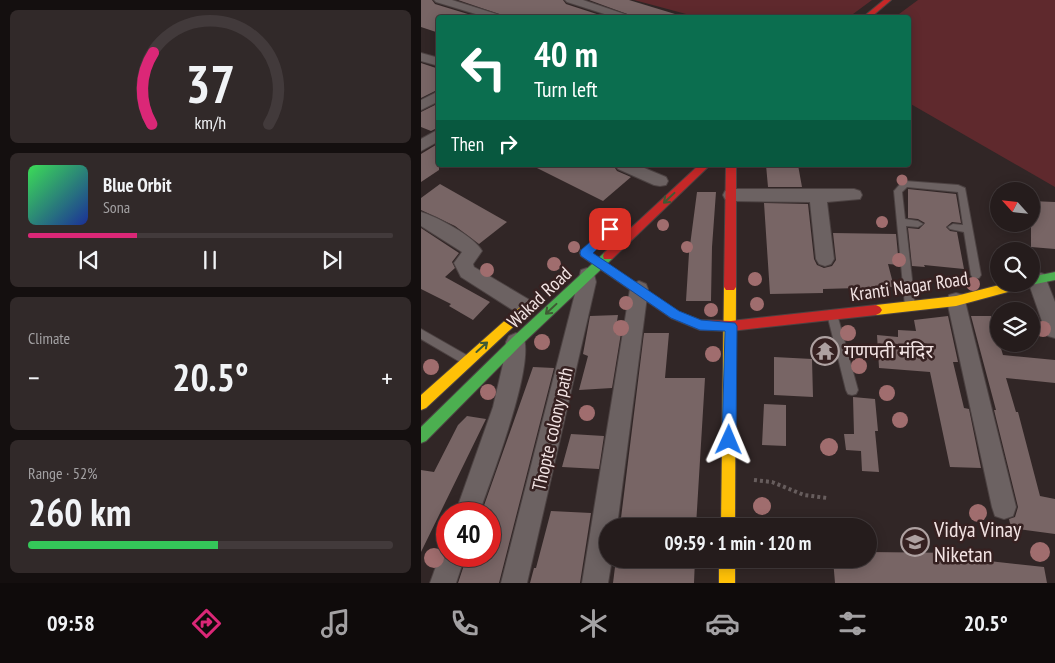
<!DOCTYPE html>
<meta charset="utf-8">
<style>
body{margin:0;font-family:"PT Sans Narrow","Noto Sans Devanagari",sans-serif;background:#312929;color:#f1f3f6;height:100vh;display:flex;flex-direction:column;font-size:19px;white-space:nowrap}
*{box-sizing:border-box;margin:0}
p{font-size:16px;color:#a3a1a3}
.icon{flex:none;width:28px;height:28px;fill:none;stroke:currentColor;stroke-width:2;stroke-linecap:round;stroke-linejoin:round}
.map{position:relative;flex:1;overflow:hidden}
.side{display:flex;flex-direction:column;gap:10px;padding:10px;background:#140f0f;width:421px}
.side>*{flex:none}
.banner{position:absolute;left:15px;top:15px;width:475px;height:152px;border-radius:5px;box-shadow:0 2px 12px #0003,0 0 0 1px #423a3b;background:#0b6e4f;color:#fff;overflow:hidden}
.needle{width:32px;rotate:297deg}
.buttons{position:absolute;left:569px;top:182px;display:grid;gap:10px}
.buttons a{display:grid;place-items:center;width:50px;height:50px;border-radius:50%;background:#251c1c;box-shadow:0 2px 12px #0003,0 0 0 1px #423a3b;font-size:25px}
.speed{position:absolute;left:15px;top:502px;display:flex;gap:10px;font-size:25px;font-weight:700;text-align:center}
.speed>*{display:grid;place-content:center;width:65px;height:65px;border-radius:50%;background:#251c1c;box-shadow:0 2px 12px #0003,0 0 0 1px #423a3b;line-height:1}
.speed .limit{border:8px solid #d22;background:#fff;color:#111}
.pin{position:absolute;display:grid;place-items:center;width:42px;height:42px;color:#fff;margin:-21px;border-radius:10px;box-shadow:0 2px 8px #0006}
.me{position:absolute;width:55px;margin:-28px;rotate:1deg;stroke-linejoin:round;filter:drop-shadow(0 0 4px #0008)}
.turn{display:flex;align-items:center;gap:18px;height:105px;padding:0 15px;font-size:22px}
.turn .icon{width:65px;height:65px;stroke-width:2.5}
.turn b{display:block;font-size:35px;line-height:42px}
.then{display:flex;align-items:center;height:48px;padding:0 15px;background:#0003;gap:10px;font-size:19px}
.big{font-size:38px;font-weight:600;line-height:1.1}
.side .widget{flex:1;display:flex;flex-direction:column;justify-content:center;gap:8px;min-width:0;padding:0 18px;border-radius:8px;background:#312929}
.side .dial{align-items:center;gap:0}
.dial svg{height:130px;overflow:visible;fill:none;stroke:#423a3b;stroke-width:7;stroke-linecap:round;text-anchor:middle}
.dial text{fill:#f1f3f6;stroke:none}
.song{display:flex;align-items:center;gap:15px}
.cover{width:60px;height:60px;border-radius:8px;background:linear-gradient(135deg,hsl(130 70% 55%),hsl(230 70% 35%))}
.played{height:5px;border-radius:2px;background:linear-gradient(90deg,#db2777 30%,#423a3b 30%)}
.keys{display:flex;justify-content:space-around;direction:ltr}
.heat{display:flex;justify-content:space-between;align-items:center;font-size:28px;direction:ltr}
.charge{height:8px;border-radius:4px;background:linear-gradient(90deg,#34c759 52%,#423a3b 0)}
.trip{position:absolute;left:178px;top:518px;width:278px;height:50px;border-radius:25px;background:#251c1c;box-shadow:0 2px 12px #0003,0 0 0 1px #423a3b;font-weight:600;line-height:50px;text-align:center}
.tabs{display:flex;height:80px;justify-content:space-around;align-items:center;background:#0f0b0b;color:#a3a1a3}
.tabs .icon{width:35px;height:35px}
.tabs .active{color:#db2777}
.tabs b{font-size:22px;color:#f1f3f6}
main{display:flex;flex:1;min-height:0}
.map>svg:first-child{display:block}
</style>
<main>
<section class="side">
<div class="widget dial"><svg viewBox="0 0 100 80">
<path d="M14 69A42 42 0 1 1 86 69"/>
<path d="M14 69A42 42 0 0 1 15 25" stroke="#db2777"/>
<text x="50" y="56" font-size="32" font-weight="700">37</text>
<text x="50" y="72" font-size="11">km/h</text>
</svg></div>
<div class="widget">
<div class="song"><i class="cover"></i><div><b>Blue Orbit</b><p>Sona</p></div></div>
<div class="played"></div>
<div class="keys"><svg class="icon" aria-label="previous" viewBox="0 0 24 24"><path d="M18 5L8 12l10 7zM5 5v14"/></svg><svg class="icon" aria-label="pause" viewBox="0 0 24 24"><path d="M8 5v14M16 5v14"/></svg><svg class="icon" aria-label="next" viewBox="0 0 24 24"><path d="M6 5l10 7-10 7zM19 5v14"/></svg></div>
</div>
<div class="widget"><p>Climate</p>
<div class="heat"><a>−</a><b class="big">20.5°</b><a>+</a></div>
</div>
<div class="widget"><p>Range · 52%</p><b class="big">260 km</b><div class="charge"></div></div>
</section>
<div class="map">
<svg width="634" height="583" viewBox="0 0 634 583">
<rect width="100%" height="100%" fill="#312626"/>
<!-- green -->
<path fill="#5f292d" d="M213 0H451L428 17 280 18Z
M497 0H634V187L488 103V18L474 17Z"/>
<!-- building -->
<path fill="#786565" d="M0 0H11L14 4 60 18H18V33L0 27Z
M37 0H142L145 4 188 18H90Z
M168 0H208L254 14V18H217Z
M0 63 18 69V89L0 98Z
M18 103V127L10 131 0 127V112Z
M18 143V170L0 182V154Z
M110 165H192L196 171 210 177 182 201Z
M345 165H377L381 187H347Z
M19 184 86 222 58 244 34 226 0 210V198Z
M487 189 535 194 540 223 531 222 525 227 529 231 536 232 543 269 503 265 504 267 491 266 487 228 498 229 504 223 497 219 487 218Z
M276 192H295L291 247 290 301H265L268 253Z
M610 201 634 202V249L610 247Z
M343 203 387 204 393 259 396 265 403 268 411 266 415 260 412 233 475 234 478 265 467 264 473 287 402 289V293L349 294Z
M0 228 38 253 31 262 34 268 24 277 69 302 52 320 28 306 30 304 0 289Z
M197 315 194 334 200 333 191 388 158 390 167 356 162 354 169 316Z
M527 316 537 362H532L543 408 548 409 560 468 529 467 509 372 458 368 456 335 477 337V330L495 331 493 320Z
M550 316H570L582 355 634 360V383L585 378 595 412H597L619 496 634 499V534L590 528 588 519 594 517 597 507 573 410H575Z
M223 333H248L244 378H284L275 526H199Z
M353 357 391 359 392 397 353 395Z
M112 367 133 368 78 583H37L46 556H69V514H60Z
M432 397 454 399 457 431H454L458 472 441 471 440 451 425 450 423 434H433Z
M343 404 365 405V446L341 445Z
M46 416 65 419 0 552V470L13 472 37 425Z
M150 434 183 436 178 469 141 467Z
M130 511 170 513 159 583H109L113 568H115Z
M446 552 540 553 541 558 623 567 626 583H414L412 559H446Z
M195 559H274L273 583H192Z"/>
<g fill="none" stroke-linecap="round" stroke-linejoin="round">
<defs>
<path id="lane" d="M484 181 537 185 544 188 560 275 558 278H552L550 275 543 232 529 229 527 227 532 224 542 225 537 192 486 187 481 192 484 219 497 221 502 224 497 227 485 226 494 306 493 309H485L484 306 473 191 481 182Z
M411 310 415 311 416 314 437 390 435 394 431 395 427 394 425 390 406 314 407 311Z
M0 329 49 357 50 360 49 363 45 365 41 363 0 339Z"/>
<path id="street" d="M13 0H31L88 18H68L15 2Z
M144 0H162L215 18H196L146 2Z
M0 53 18 58V66L0 61Z
M18 91V101L0 110V100Z
M18 129V141L0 151V139Z
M194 165H216L245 177 247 181 245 185 239 186 233 185 197 169Z
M310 189H433L439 191 441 195 439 199 406 202 413 259 410 264 404 266 398 264 395 259 389 202 310 201 304 199 302 195 304 191Z
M0 212C15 216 54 237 61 251L52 264 53 267 112 302 115 308 112 314 105 316 98 314 40 277 33 263 41 252 0 226Z
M166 268 172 270 175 282 106 583H80L157 282 160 270Z
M616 272 623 274 634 302V338L627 336 624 330 608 284H610V274Z
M218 281 225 284 227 289 196 526H186V559H191L187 583H161L209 289 211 284Z
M535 293 542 295 544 301 595 507 592 516 583 519 574 516 571 507 526 301 528 295Z
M95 333 102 336C115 364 69 481 58 514H34L72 407 82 364 85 342 88 336Z
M26 545V556H44L35 583H9L22 547Z"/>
<path id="fast" d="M187 252 191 253 192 256 191 259 99 346 5 441 0 443V427L91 338 183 253Z
M634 272V280L610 285 606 284H610V277Z"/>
<path id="slow" d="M309 282 313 284 315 287 314 526H300L303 287 305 284Z
M582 284H604L602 287 598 289 535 306 455 315 451 313 449 310 451 307 455 305 535 296Z
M102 306 106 308 108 311 106 314 5 408 0 410V395L98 308Z
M298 559H314V583H298Z"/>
<path id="jam" d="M463 0H470L449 18H441Z
M278 165H289L191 259H183L182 256 183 253Z
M305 165H315V287L313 290H305L303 287Z
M164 249 258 312 279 320 310 321 455 305 459 307 461 310 459 313 455 315 310 331 279 330 250 318 160 256 159 253 160 250Z"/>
</defs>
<!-- lane casing -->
<use href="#lane" stroke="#4c4242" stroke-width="2"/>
<!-- street casing -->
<use href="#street" stroke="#4c4242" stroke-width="2"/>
<!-- fast casing -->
<use href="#fast" stroke="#4c4242" stroke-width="2"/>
<!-- slow casing -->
<use href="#slow" stroke="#4c4242" stroke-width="2"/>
<!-- jam casing -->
<use href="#jam" stroke="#4c4242" stroke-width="2"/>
<!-- path -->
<path stroke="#675d5d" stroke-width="4" stroke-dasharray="3 3" stroke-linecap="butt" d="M333 480 351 482 383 495 406 498"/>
<!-- lane -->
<use href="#lane" fill="#6c6262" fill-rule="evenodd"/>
<!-- street -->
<use href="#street" fill="#6c6262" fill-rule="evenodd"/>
<!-- fast -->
<use href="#fast" fill="#4caf50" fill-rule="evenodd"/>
<!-- slow -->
<use href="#slow" fill="#ffc107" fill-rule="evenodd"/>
<!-- jam -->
<use href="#jam" fill="#c62828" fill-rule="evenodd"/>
</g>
<!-- trees -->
<g fill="#a06d6e">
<circle cx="481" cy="180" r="5.5"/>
<circle cx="461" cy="222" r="6"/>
<circle cx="242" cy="225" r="6"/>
<circle cx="153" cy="247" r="6"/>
<circle cx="266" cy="247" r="6"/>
<circle cx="478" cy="260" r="7"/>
<circle cx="133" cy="264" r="7"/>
<circle cx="66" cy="270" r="7"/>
<circle cx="334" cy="279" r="7"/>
<circle cx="552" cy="284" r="7"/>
<circle cx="205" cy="303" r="7"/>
<circle cx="336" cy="304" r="7"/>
<circle cx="290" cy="310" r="7"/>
<circle cx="200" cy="328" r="8"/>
<circle cx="622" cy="329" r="8"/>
<circle cx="427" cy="333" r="8"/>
<circle cx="121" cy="342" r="8"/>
<circle cx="292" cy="354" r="8"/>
<circle cx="438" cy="366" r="8"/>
<circle cx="10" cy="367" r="8"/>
<circle cx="67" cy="392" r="8"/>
<circle cx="466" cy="393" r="8"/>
<circle cx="166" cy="413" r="8"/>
<circle cx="479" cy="420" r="8"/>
<circle cx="408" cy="447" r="9"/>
<circle cx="341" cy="506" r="9"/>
<circle cx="557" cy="513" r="9"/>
<circle cx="619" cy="552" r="10"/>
<circle cx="13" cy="558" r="10"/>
</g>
<!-- one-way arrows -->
<defs><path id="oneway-shaft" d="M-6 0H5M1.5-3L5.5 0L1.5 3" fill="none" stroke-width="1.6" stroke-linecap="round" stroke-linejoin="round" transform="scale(1.25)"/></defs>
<g stroke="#3f5a34">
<use href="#oneway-shaft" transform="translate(248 198) rotate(137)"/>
<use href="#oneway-shaft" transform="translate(130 309) rotate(137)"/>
<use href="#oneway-shaft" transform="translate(61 347) rotate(-42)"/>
</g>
<!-- route -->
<path fill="#1a73e8" stroke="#114b97" d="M189 225 193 227 194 229 193 232 172 253 258 311 280 320 314 323 316 326 315 440 313 444 308 446 303 444 301 440 304 331 279 330 250 318 160 256 159 253 160 250 186 227Z"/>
<!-- icons -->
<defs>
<symbol id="temple-ring" viewBox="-11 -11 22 22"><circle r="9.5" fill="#362121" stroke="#aea1a1" stroke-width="1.5"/><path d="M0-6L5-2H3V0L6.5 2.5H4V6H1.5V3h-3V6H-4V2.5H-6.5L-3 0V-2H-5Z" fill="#aea1a1"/></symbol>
<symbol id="school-ring" viewBox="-11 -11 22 22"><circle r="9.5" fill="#362121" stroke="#aea1a1" stroke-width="1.5"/><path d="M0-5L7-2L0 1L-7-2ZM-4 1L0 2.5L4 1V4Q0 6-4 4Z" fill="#aea1a1"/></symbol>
</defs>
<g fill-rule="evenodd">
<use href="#temple-ring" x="388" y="335" width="32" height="32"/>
<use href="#school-ring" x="478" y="526" width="32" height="32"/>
</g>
<g text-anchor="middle" stroke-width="5" stroke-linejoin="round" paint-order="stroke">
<!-- street labels -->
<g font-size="19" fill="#f2e3e3" stroke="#362121">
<text transform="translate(488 286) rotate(-8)" y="7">Kranti Nagar Road</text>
<text transform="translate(118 297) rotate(-43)" y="7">Wakad Road</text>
<text transform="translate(131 429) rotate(-77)" y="7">Thopte colony path</text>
</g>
<!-- poi labels -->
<g font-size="19" fill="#f2e3e3" stroke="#362121" text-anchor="start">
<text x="423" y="358">गणपती मंदिर</text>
</g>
<!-- near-poi labels -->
<g font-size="22" fill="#f2e3e3" stroke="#362121" text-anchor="start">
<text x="513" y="537">Vidya Vinay<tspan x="513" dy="25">Niketan</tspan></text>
</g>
</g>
</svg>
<div class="buttons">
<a><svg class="needle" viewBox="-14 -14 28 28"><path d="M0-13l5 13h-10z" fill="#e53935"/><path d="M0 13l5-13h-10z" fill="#a3a1a3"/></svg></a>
<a><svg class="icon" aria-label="search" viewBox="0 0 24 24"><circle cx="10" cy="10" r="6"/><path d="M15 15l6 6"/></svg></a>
<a><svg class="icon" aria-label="layers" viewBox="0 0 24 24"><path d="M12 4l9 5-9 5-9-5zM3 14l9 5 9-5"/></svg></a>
</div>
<div class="speed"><div class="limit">40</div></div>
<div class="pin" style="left:189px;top:229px;background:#d93025"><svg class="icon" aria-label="arrive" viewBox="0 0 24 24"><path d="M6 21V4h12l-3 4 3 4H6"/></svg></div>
<svg class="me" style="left:308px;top:440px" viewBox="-20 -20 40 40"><path d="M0-17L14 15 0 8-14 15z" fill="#1a73e8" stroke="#fff" stroke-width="4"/></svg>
<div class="trip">09:59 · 1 min · 120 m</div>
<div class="banner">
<div class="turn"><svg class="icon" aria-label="left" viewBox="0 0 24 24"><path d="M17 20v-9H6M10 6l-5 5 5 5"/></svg><div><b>40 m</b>Turn left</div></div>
<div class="then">Then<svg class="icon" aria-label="right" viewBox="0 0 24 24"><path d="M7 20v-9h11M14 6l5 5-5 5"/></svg></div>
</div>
</div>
</main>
<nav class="tabs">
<b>09:58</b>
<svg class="icon active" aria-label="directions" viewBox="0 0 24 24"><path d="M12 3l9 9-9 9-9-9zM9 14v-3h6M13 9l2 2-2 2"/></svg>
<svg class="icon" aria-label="music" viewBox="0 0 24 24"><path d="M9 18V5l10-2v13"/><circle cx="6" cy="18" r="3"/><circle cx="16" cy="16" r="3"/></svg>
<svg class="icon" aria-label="phone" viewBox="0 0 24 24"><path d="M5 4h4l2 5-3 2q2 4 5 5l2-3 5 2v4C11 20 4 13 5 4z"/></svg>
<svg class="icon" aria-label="climate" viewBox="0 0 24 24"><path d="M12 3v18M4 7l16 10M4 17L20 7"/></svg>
<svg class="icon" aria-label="car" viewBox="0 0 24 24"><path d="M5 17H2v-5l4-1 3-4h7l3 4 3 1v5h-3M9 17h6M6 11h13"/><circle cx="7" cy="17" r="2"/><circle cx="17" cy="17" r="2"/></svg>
<svg class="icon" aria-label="filters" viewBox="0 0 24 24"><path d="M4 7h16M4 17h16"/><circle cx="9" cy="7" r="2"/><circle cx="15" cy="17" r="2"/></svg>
<b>20.5°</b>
</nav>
